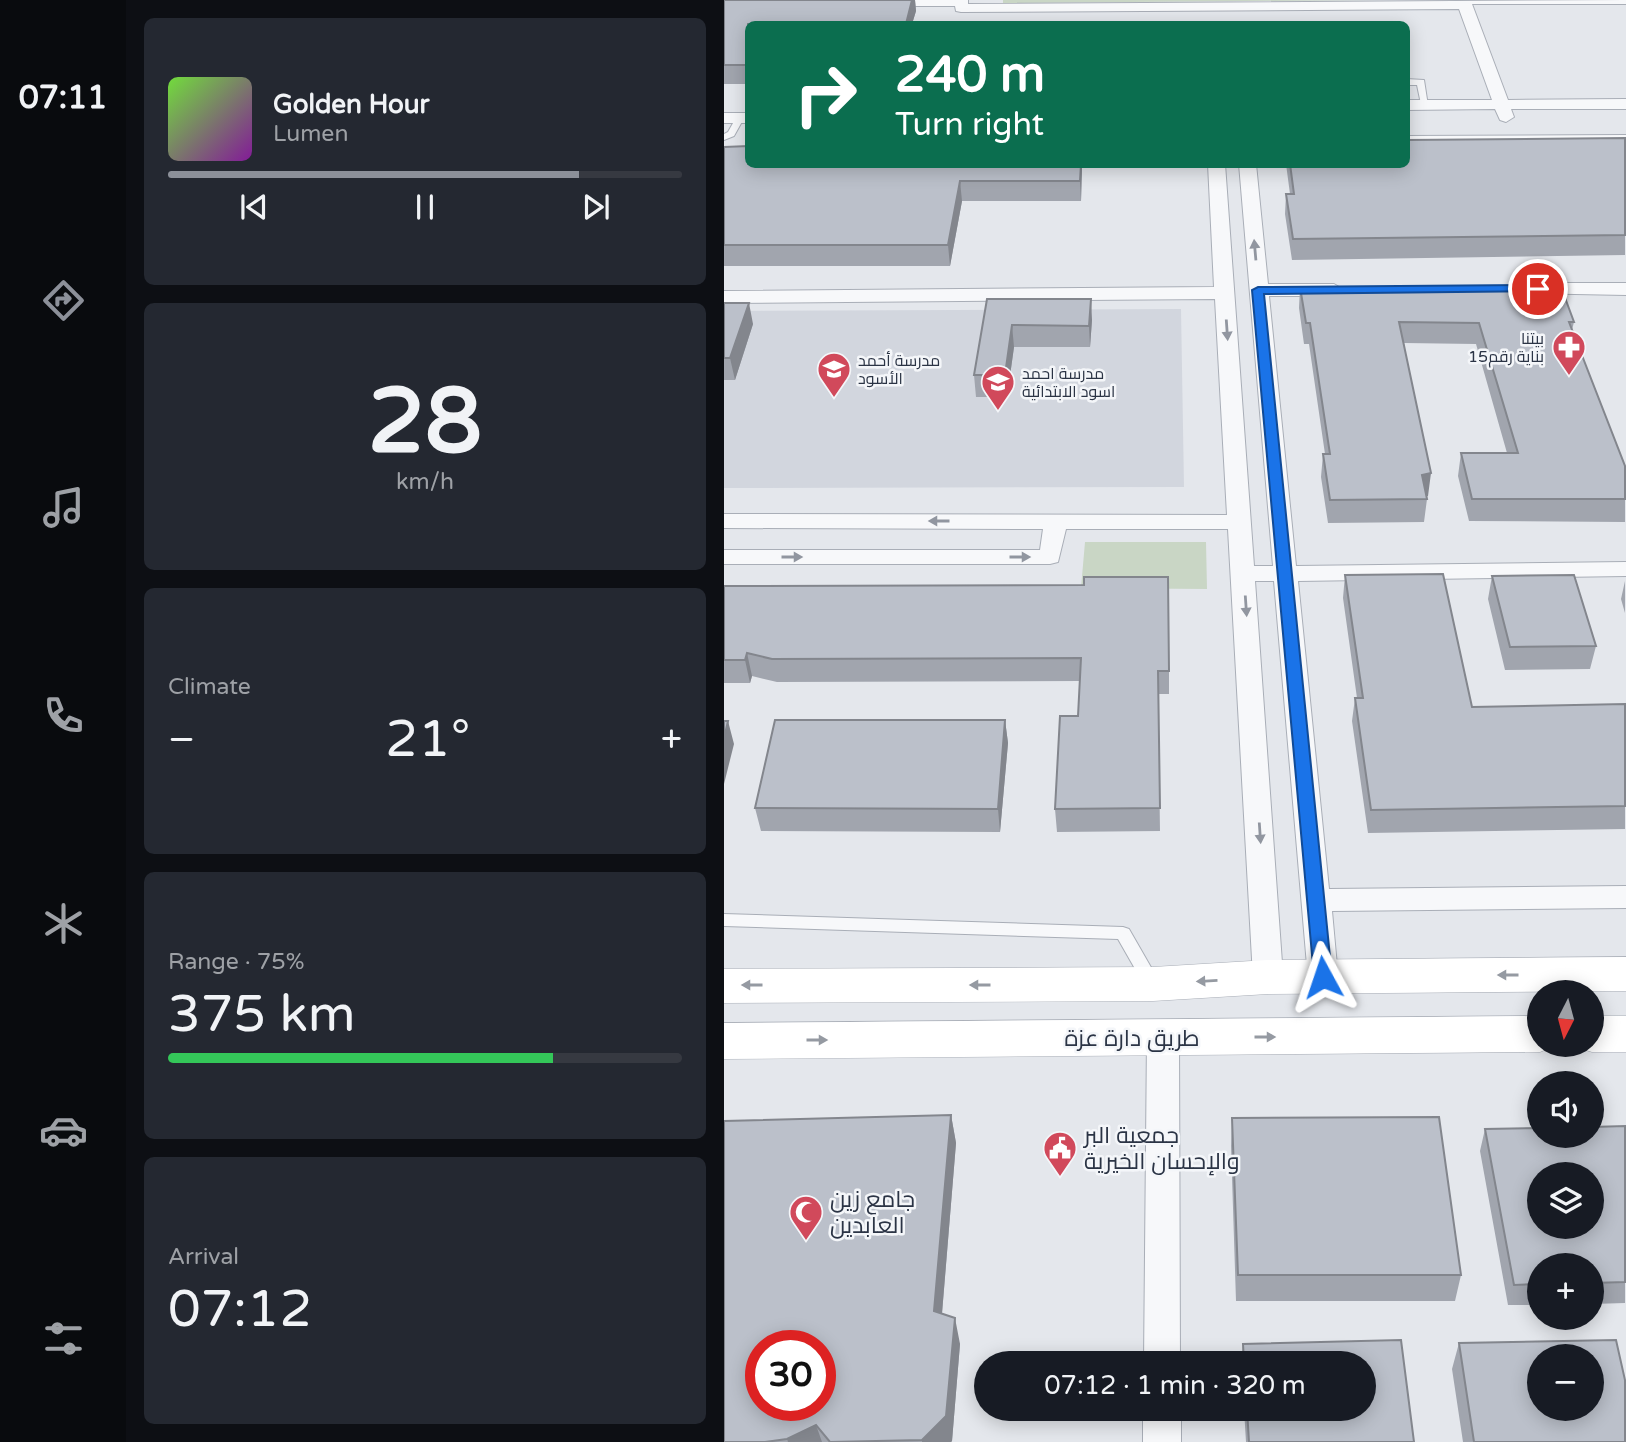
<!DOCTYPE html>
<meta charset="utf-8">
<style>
body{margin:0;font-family:"Varela Round",Cairo,sans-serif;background:#242831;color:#f1f3f6;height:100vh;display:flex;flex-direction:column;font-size:26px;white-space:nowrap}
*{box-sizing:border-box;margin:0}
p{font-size:23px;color:#9ea1a6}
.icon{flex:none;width:38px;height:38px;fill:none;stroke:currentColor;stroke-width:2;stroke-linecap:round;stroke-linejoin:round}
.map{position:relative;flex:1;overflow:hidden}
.details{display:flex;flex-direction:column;gap:18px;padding:18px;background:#0d0f14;width:598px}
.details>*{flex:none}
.hud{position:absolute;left:21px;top:21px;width:665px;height:147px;border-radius:10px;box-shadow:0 4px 18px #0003;background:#0b6e4f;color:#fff;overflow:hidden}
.needle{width:46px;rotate:186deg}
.controls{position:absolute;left:803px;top:980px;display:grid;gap:14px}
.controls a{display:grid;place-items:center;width:77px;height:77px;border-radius:50%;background:#171b24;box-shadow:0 4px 18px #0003;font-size:35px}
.speed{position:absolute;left:21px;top:1330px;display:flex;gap:14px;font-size:35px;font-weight:700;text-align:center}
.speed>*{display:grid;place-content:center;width:91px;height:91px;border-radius:50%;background:#171b24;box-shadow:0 4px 18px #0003;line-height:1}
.speed .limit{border:10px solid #d22;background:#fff;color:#111}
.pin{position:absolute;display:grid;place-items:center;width:60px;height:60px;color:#fff;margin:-30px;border:4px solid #fff;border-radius:50%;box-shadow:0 2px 7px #0007}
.me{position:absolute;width:77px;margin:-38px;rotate:355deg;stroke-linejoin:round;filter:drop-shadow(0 0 5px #0008)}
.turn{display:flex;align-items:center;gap:24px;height:147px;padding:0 35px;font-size:32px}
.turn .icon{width:91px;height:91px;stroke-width:2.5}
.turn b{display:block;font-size:49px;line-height:60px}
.big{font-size:52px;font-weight:600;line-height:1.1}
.details .widget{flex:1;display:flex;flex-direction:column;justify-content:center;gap:10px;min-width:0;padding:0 24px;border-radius:10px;background:#242831}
.details .dial{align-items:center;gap:0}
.dial b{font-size:91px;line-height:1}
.song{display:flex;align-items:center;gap:21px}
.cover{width:84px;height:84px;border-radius:10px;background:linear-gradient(135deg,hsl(100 70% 55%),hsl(290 70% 35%))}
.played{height:7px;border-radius:4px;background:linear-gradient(90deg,#8c9099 80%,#363941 80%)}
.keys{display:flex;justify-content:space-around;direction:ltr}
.heat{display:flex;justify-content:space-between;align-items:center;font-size:38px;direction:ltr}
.charge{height:10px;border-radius:5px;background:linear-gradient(90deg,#34c759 75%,#363941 0)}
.trip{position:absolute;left:250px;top:1351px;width:402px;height:70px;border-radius:35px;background:#171b24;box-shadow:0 4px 18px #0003;font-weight:600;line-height:70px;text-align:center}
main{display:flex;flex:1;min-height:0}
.menu{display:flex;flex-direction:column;width:126px;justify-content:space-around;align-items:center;background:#090b0e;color:#9ea1a6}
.menu .icon{width:49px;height:49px}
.menu .selected{color:#8c9099}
.menu b{font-size:32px;color:#f1f3f6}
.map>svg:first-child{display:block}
</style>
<main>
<nav class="menu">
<b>07:11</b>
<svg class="icon selected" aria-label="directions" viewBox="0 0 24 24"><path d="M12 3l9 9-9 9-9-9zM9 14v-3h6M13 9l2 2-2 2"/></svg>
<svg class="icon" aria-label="music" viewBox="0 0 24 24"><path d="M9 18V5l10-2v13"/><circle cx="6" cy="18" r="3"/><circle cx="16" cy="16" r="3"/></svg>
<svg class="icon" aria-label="phone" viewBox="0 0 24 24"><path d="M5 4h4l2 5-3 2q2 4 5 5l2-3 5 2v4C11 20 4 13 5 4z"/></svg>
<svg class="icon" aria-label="climate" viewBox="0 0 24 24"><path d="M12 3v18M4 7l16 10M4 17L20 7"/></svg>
<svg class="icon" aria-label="car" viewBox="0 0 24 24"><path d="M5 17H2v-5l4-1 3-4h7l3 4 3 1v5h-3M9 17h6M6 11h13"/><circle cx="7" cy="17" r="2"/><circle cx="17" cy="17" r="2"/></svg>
<svg class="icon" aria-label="filters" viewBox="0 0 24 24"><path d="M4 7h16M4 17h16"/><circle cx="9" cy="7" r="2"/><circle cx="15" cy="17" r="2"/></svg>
</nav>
<section class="details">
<div class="widget">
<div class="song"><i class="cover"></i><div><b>Golden Hour</b><p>Lumen</p></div></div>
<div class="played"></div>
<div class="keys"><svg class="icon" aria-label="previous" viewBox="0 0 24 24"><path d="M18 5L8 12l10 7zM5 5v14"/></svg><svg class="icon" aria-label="pause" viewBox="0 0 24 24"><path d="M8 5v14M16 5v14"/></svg><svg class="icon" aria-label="next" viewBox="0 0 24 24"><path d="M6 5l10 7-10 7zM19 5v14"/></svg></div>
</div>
<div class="widget dial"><b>28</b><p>km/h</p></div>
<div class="widget"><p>Climate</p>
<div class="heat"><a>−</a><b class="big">21°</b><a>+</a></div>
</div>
<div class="widget"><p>Range · 75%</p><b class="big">375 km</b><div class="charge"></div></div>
<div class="widget"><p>Arrival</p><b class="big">07:12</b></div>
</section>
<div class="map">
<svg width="902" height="1442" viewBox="0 0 902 1442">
<rect width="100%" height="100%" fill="#e4e7ec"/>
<!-- built -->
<path fill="#d2d6de" d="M457 309 460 487 0 488V311Z"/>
<!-- green -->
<path fill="#c9d6c5" d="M279 0H657L279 3Z
M361 542H482L483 589 357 588Z"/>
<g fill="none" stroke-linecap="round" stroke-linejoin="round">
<defs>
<path id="service" d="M682 79 700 80 704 106 697 104 693 85H682Z
M13 116 20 118 10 136 0 140V134L4 132Z
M902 135V141L682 142V136Z
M0 914 399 927 405 929 436 983 434 988 428 990 422 988 394 939 0 926Z"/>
<path id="minor" d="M150 0H244V4L902 0V4H748L784 100 902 99V109H787L790 117 782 122 776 120 771 109 682 110V100H768L735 9 237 12 232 11 231 6H156L151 5Z
M0 113H24V123H0Z
M484 164H501L530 566H549L515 164H532L544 284H610L620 290 610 296H545L572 566 902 562V576L574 581 605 889 902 886V908L608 911 614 977 610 986 599 989 588 986 584 977 550 581H531L559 977 555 986 544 989 533 986 529 977 504 529H342L334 562 326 564H0V550H316L319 529 0 528V514L503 515 491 299 0 303V291L490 287Z
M802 283H902V295L795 293 792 289 795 285Z
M439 1024 450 1028 455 1037 456 1363H420L423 1037 428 1028Z
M419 1409H457V1442H419Z"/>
<path id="secondary" d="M902 957V991L544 994 429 1001 0 1003V969L429 967 544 960Z
M816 1016V1045H833L816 1052 0 1059V1023Z
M868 1016H902V1052H868L852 1047 851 1045H868Z"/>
</defs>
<!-- service casing -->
<use href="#service" stroke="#a9aeb7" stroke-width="2"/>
<!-- minor casing -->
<use href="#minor" stroke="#a9aeb7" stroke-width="2"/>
<!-- secondary casing -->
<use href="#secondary" stroke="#a9aeb7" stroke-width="1"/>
<!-- service -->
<use href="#service" fill="#f7f8fa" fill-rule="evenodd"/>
<!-- minor -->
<use href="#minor" fill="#f7f8fa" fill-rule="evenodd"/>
<!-- secondary -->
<use href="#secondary" fill="#fff" fill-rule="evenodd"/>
</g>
<!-- wall -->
<path fill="#a1a5ae" d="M0 0H191L192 11 188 24H24V84H0Z
M901 138V255L568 260 561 214 562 194H566L562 164H682Z
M0 147 24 164H358L357 201H238L226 266H0Z
M576 287 850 322 848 330 901 466V522L745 521 734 476 737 453H783L752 344 680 343 704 496H702L703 499 700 522 604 523 597 477 599 454H601L585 344H580L575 308Z
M263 299 368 320 366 347H290L283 397H252L250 375Z
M0 303 29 324 11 380H0Z
M621 575 748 707 901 704V829L644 833 628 721 631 698H633L619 598Z
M768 576 872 646 866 669 781 670 764 599Z
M901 581V613L897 599Z
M0 586 445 671V694H434L436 831 333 832 331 809 354 716 356 681 53 682 28 676 26 683H0Z
M281 720 284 743 276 832 37 831 31 808Z
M227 1115 232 1143 218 1314 236 1344 228 1441 227 1442H0Z
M508 1118 737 1275 731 1301H512L507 1146Z
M901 1126V1303L868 1304V1265H816V1305H784L756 1151 761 1129Z
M677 1340 690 1442H522L520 1409H640V1363H518L519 1344Z
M735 1343 901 1442H739L728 1369Z"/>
<!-- shaded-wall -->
<path fill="#83868d" d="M188 0H191L192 11 188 24H182Z
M357 164H358L357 201 356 181Z
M236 181 238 201 226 266 224 245Z
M367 299 368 320 366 347 365 326Z
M25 303 29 324 11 380 6 358Z
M288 325 290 347 283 397 281 375Z
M707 473 704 496 695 498 698 475Z
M23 653 28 676 26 683 21 660Z
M281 720 284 743 276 832 274 809Z
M4 721 10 744 0 784V738Z
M227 1115 232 1143 216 1337 210 1311Z
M231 1318 236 1344 228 1441 227 1442H198V1440Z
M92 1425 98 1442H64L63 1439Z"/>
<!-- building -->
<path fill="#bbc0ca" stroke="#83868d" stroke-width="2" fill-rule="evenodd" d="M0 0H188L182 24H24V65H0Z
M901 138V235L569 239 562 194H570L566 164H682V140Z
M24 146V164H357L356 181H236L224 245H0V147Z
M576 287H837L850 322H845L901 466V499H748L737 453H794L755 323 675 322 707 473 698 475 703 499 606 500 599 454H606L586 323H582Z
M263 299H367L365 326 288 325 281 375H250Z
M0 303H25L6 358H0Z
M719 574 748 707 901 704V806L647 810 631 698H639L621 575Z
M850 575 872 646 786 647 768 576Z
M360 577H444L445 671H434L436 808 331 809 336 716H354L357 658 48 659 23 653 21 660H0V586L360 585Z
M51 720H281L274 809 31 808Z
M0 721H4L0 738Z
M227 1115 210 1311 231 1318 222 1416 198 1440 106 1442 92 1425 63 1439 41 1442H0V1121ZM37 1346H96V1405H37Z
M715 1117 737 1275H514L508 1118Z
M901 1126V1282L868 1283V1265H816V1284L790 1285 761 1129 816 1128V1136H868V1127ZM816 1174H868V1227H816Z
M677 1340 690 1442H525L523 1409H640V1363H520L519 1344Z
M892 1340 901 1380V1442H750L735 1343ZM816 1356H868V1409H816Z"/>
<!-- one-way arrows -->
<defs><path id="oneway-solid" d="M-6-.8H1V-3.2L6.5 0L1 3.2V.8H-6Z" transform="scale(1.75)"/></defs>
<g fill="#9196a0">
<use href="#oneway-solid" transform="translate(531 250) rotate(-95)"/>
<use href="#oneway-solid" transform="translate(503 330) rotate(86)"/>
<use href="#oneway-solid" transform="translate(215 521) rotate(-180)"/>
<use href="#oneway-solid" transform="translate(68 557)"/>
<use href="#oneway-solid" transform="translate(296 557)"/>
<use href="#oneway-solid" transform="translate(522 606) rotate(86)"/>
<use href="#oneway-solid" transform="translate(536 833) rotate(86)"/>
</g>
<g fill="#959aa2">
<use href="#oneway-solid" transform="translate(784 975) rotate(180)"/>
<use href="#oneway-solid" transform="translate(483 981) rotate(177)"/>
<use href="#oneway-solid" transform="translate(28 985) rotate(180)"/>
<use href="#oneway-solid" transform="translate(256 985) rotate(180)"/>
<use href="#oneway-solid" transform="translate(541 1037)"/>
<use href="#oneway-solid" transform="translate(93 1040)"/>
</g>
<!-- route -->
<path fill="#1a73e8" stroke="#114b97" stroke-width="2" d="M814 285 820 289 818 291 540 294 608 977 599 984 590 977 528 290 534 287Z"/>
<!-- icons -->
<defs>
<symbol id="pharmacy-pin" viewBox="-11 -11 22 30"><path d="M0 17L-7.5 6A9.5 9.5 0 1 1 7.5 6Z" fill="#d1495b" stroke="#f4f6f9"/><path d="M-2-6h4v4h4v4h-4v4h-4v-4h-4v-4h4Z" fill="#fff"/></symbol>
<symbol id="school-pin" viewBox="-11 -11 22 30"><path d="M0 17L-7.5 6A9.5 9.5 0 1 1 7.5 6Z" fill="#d1495b" stroke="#f4f6f9"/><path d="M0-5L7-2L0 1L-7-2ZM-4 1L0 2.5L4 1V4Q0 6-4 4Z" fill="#fff"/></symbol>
<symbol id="civic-pin" viewBox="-11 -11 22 30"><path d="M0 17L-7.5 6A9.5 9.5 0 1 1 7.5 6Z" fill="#d1495b" stroke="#f4f6f9"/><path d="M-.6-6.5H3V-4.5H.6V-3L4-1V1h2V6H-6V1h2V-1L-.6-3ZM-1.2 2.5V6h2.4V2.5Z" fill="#fff"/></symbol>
<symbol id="mosque-pin" viewBox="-11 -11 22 30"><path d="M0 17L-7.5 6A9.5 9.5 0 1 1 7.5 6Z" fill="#d1495b" stroke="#f4f6f9"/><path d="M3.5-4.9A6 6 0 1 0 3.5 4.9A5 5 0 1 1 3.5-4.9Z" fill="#fff"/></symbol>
</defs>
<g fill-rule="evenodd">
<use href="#pharmacy-pin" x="826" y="328" width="38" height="52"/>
<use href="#school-pin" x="91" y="350" width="38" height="52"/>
<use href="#school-pin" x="255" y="363" width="38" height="52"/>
<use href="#civic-pin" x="317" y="1129" width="38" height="52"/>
<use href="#mosque-pin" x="63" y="1193" width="38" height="52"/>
</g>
<g text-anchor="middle" stroke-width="5" stroke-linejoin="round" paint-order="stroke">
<!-- far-poi labels -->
<g font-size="16" fill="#2b3445" stroke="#f4f6f9" text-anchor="start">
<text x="820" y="344" text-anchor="end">بيتنا<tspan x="820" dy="18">بناية رقم15</tspan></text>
<text x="134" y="366">مدرسة أحمد<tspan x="134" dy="18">الأسود</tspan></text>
<text x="298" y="379">مدرسة احمد<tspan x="298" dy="18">اسود الابتدائية</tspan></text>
</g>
<!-- near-street labels -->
<g font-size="23" fill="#2b3445" stroke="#f4f6f9">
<text x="408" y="1046">طريق دارة عزة</text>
</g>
<!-- near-poi labels -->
<g font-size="23" fill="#2b3445" stroke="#f4f6f9" text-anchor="start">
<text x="360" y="1143">جمعية البر<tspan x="360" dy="26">والإحسان الخيرية</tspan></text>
<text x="106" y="1207">جامع زين<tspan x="106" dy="26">العابدين</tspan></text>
</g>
</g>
</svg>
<div class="controls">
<a><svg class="needle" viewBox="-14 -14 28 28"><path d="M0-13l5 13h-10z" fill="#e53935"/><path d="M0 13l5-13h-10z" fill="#9ea1a6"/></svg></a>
<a><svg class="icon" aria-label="sound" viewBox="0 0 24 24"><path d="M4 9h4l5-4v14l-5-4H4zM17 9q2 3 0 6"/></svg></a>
<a><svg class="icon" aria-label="layers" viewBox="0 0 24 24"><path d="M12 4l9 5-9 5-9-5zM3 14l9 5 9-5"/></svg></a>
<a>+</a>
<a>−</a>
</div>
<div class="speed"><div class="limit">30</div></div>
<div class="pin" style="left:814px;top:289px;background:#d93025"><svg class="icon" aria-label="arrive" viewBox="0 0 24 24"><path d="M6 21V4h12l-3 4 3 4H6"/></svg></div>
<svg class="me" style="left:599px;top:977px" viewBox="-20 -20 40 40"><path d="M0-17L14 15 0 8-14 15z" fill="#1a73e8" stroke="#fff" stroke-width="4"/></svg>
<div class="trip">07:12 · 1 min · 320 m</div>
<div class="hud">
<div class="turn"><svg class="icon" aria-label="right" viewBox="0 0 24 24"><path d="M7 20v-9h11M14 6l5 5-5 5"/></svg><div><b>240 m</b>Turn right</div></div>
</div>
</div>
</main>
